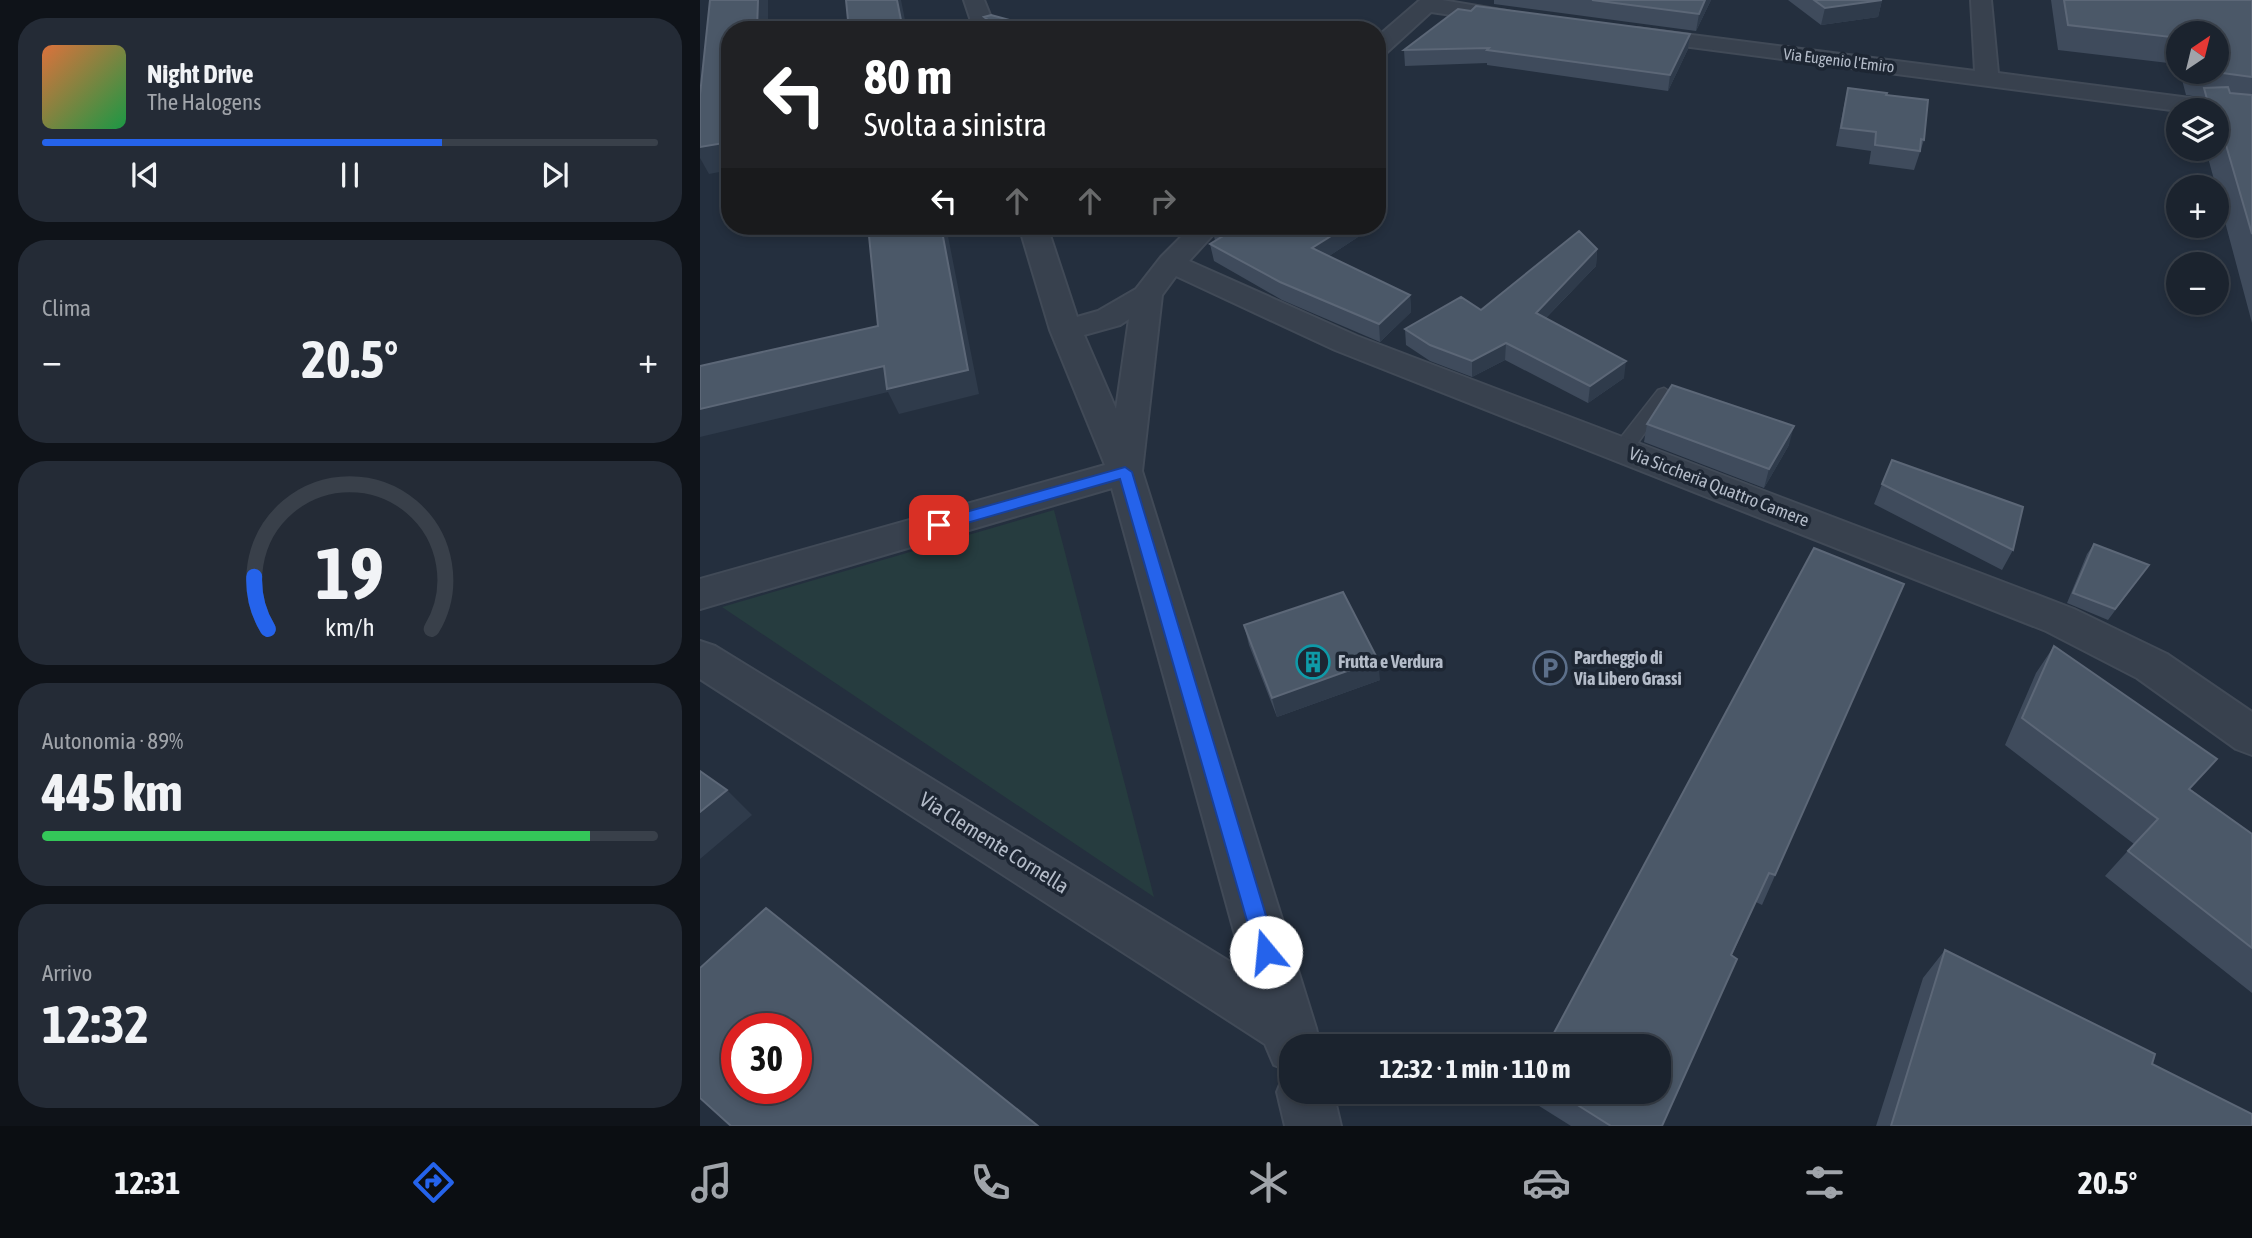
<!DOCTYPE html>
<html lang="it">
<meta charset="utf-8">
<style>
body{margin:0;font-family:"Asap Condensed",sans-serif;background:#242b36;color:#f1f3f6;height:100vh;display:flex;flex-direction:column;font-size:26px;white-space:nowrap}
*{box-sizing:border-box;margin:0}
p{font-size:23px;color:#a0a4aa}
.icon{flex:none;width:38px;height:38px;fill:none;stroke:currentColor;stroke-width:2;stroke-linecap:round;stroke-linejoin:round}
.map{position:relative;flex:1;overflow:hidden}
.sheet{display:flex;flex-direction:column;gap:18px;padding:18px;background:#0f1319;width:700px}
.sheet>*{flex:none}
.guide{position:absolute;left:21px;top:21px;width:665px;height:214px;border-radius:28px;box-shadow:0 4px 10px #0003,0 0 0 2px #39404a;background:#202124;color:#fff;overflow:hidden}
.needle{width:46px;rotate:35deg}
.fabs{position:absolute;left:1466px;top:21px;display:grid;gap:14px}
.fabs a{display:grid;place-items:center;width:63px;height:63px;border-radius:50%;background:#1b232e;box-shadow:0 4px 10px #0003,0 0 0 2px #39404a;font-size:35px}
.speed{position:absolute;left:21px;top:1013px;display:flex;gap:14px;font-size:35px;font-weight:700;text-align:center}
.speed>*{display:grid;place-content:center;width:91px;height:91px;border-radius:50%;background:#1b232e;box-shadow:0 4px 10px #0003,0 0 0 2px #39404a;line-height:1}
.speed .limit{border:10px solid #d22;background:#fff;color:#111}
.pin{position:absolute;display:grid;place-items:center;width:60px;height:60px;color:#fff;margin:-30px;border-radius:14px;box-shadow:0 4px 10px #0006}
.me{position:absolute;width:77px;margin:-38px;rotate:343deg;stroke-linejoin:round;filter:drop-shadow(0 0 5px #0008)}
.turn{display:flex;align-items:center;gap:24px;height:147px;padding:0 28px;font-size:32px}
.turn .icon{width:91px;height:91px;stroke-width:2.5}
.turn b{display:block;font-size:49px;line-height:60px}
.lanes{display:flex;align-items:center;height:66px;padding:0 28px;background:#0003;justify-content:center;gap:35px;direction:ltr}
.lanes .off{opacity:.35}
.big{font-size:52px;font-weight:700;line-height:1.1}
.sheet .tile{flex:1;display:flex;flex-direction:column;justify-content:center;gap:10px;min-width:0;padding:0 24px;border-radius:28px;background:#242b36}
.sheet .dial{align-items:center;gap:0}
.dial svg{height:182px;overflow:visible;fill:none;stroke:#39404a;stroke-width:7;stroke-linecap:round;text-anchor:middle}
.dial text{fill:#f1f3f6;stroke:none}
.song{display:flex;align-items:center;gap:21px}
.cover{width:84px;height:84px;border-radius:10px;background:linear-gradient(135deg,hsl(20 70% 55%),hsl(140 70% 35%))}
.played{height:7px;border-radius:4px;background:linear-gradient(90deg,#2563eb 65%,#39404a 65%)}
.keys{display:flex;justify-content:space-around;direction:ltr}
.heat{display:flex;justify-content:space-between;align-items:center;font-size:38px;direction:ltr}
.charge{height:10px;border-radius:5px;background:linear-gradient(90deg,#34c759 89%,#39404a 0)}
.trip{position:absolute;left:579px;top:1034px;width:392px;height:70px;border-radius:28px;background:#1b232e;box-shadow:0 4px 10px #0003,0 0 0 2px #39404a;font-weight:700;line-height:70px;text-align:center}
.tab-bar{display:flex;height:112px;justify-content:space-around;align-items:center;background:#0b0e12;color:#a0a4aa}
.tab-bar .icon{width:49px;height:49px}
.tab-bar .active{color:#2563eb}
.tab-bar b{font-size:32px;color:#f1f3f6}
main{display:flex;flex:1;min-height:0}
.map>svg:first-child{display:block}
</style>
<main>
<section class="sheet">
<div class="tile">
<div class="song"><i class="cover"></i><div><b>Night Drive</b><p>The Halogens</p></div></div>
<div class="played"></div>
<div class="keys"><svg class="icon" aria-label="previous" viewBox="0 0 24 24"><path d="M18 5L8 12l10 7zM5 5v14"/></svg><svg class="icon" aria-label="pause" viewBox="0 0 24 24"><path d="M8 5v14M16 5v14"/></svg><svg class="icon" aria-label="next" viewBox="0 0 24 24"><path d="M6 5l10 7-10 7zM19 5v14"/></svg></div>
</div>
<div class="tile"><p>Clima</p>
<div class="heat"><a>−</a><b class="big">20.5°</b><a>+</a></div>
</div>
<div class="tile dial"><svg viewBox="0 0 100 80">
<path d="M14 69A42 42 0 1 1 86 69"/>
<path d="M14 69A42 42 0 0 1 8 46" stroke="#2563eb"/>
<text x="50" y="56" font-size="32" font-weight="700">19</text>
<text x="50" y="72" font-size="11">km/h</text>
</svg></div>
<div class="tile"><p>Autonomia · 89%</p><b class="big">445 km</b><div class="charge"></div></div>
<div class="tile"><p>Arrivo</p><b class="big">12:32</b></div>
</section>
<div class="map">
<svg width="1552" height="1126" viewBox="0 0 1552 1126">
<rect width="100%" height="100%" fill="#242f3e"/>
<!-- green -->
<path fill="#263c3f" d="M354 510 454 897 22 607Z"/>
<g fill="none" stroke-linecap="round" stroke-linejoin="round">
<defs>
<path id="service" d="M964 388 973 394 970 398 929 455H915L912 450 915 445 958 390Z"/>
<path id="minor" d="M264 0H284L296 30H274Z
M720 0H742L807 11 814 13 818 17 814 21 807 23 731 12 685 54 677 56V37Z
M1271 0H1291L1298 73 1552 106V120L1517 116V110L1479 111 937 40 929 39 926 34 929 29 937 28 1275 71Z
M319 226H347L377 317 398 311 436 289 461 257 492 226H521L489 261 657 336 1374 609 1467 654 1552 712V755L1536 749 1437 678 1346 631 635 350 476 276 462 295 442 471 616 1028 620 1046H592V1092H633L641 1126H585L577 1092 585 1072 589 1071 574 1065 565 1044 0 679V641L15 646 545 971 412 488 0 609V579L405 465 350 330ZM429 319 416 409 384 335 420 325Z"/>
</defs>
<!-- service casing -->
<use href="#service" stroke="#414a57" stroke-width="3"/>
<!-- minor casing -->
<use href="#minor" stroke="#414a57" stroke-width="4"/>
<!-- service -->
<use href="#service" fill="#38414e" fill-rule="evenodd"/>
<!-- minor -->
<use href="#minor" fill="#38414e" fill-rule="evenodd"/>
</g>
<!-- wall -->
<path fill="#3f4b5c" d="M794 0H1011L996 31 794 4Z
M1088 0H1182L1178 17 1121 25Z
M1351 0H1552V323L1517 192V187H1516L1507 154 1502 153 1500 149H1517V110H1492L1499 97 1486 95 1480 72H1517V33H1479V69L1477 64 1358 50Z
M771 11 990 34 988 49 968 91 787 65V63L705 66 704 50Z
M284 17 347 30H288Z
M1148 88 1186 95 1224 140 1214 170 1169 164 1171 151 1136 146 1144 106Z
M512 226H657L658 237 629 256 710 295 711 312 680 342 582 300 514 261 510 244 515 241Z
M897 249 896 266 846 318 924 378 888 403 805 360 772 377 730 361 706 345 705 329 781 310Z
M947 424 1089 445 1064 488 944 442Z
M1182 484 1313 550 1302 570 1174 504Z
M1394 544 1449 565 1408 620 1367 603 1387 554Z
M1204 584 1062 905 1056 902 1032 955 962 1126H871L828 1099 829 1092H959Z
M544 625 680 680 577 717 549 645Z
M1354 646 1490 789 1552 834V993L1405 876 1434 844 1305 745 1336 673Z
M1245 950 1452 1064 1552 1126H1176L1223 978Z"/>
<!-- shaded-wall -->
<path fill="#2f3b4b" d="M58 0H68V30H57Z
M197 0H201L207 30H203Z
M1005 0H1011L996 31 999 14Z
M1182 0 1178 17 1121 25 1125 8Z
M990 34 988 49 968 91 970 75Z
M30 142V170L9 174 0 158V147Z
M241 226H246L279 394 199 414 188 392 0 437V409L184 366Z
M647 226H657L658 237 614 266 612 248Z
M897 249 896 266 835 329 836 313Z
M710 295 711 312 680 342 679 324Z
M806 343 805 360 772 377V361Z
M926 361 924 378 888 403 890 386Z
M1094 426 1089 445 1064 488 1069 469Z
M678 660 680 680 577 717 572 698Z
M27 790 52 815 0 859V812Z"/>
<!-- building -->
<path fill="#4b5868" stroke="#5c6777" stroke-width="2" fill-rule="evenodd" d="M10 0H58L57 30H30V142L0 147V95Z
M146 0H197L203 30H149Z
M892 0H1005L999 14Z
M1114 0H1182L1125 8Z
M1364 0H1552V77L1515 72H1517V33H1479V38L1368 25Z
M776 6 990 34 970 75 787 50 789 48 704 50 758 9 771 11Z
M291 15 347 30H302L284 17Z
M1528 87 1530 93 1552 95V234L1521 128 1517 127V110H1510L1504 88Z
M1148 88 1187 93 1186 95 1228 100 1224 140 1221 139 1220 151 1175 145 1176 132 1141 128Z
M168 226H241L268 370 187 389 184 366 0 409V366L178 326Z
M514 226H647L612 248 710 295 679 324 580 282 510 244 528 233Z
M879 231 897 249 836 313 926 361 890 386 806 343 772 361 730 345 705 329 761 297 781 310Z
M972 385 1094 426 1069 469 947 424Z
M1192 460 1323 507 1313 550 1182 484Z
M1394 544 1449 565 1415 609 1373 593Z
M1114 548 1204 584 1075 875 1069 873 1031 955 1037 959 962 1126H911L857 1092H959V1046H847Z
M643 592 678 660 572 698 544 625Z
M1354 646 1517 759 1489 789 1552 834V948L1428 851 1458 819 1322 718Z
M0 771 27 790 0 812Z
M66 908 338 1126H31L0 1098V968ZM37 1029H96V1088H37Z
M1245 950 1455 1054 1452 1064 1552 1114V1126H1191Z"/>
<!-- route -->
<path fill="#2563eb" stroke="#184099" stroke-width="2" d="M425 467 432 472 577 952 574 960 566 963 559 960 556 952 420 479 239 531 231 525 234 521Z"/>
<!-- icons -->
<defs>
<symbol id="building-ring" viewBox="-11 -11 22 22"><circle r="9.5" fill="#1d2633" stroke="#0f9aa8" stroke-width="1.5"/><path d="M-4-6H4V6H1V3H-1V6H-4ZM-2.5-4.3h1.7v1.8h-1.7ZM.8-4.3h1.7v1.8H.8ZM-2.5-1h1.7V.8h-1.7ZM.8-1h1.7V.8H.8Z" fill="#0f9aa8"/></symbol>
<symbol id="parking-ring" viewBox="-11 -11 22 22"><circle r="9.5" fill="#1d2633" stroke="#5c6f8a" stroke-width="1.5"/><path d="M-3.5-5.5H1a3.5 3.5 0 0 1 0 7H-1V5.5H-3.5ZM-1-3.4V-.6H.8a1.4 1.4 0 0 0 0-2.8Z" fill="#5c6f8a"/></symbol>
</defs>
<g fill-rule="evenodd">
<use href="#building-ring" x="594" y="643" width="38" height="38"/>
<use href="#parking-ring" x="831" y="649" width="38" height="38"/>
</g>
<g text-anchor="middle" stroke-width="7" stroke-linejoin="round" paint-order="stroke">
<!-- far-street labels -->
<g font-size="16" fill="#b4bcc9" stroke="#1d2633">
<text transform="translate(1139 60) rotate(7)" y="6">Via Eugenio l'Emiro</text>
</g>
<!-- street labels -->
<g font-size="18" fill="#b4bcc9" stroke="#1d2633">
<text transform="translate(1019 487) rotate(21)" y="6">Via Siccheria Quattro Camere</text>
</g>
<!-- poi labels -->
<g font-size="18" font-weight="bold" fill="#b4bcc9" stroke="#1d2633" text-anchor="start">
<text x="874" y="664">Parcheggio di<tspan x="874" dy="21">Via Libero Grassi</tspan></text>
<text x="638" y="668">Frutta e Verdura</text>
</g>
<!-- near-street labels -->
<g font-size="21" fill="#b4bcc9" stroke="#1d2633">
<text transform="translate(294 843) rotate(32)" y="7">Via Clemente Cornella</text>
</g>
</g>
</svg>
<div class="fabs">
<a><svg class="needle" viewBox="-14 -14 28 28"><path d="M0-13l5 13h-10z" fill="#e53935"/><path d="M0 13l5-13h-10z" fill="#a0a4aa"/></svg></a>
<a><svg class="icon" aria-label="layers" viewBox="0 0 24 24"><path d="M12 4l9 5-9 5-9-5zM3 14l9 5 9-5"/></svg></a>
<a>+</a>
<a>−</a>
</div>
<div class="speed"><div class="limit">30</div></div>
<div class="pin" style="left:239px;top:525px;background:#d93025"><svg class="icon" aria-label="arrive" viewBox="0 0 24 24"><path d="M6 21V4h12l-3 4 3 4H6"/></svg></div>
<svg class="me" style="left:566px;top:952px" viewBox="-20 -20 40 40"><circle r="19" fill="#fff"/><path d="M0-13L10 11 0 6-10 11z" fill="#2563eb"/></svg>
<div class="trip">12:32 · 1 min · 110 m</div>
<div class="guide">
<div class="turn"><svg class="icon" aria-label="left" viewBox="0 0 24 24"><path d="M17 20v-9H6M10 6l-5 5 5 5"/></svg><div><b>80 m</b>Svolta a sinistra</div></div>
<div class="lanes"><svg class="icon" aria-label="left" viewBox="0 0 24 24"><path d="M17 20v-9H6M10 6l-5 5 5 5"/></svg><svg class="icon off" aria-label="ahead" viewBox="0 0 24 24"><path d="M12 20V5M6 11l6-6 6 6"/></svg><svg class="icon off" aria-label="ahead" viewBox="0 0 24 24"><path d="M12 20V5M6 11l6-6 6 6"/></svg><svg class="icon off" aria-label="right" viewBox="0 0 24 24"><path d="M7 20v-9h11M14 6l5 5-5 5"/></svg></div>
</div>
</div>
</main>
<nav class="tab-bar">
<b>12:31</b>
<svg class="icon active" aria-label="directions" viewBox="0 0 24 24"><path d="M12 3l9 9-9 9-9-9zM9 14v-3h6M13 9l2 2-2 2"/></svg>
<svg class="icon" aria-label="music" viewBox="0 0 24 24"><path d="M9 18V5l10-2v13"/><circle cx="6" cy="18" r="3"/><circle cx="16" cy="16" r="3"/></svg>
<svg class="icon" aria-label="phone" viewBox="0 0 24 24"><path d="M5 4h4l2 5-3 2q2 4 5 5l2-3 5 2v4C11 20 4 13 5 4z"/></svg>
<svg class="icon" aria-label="climate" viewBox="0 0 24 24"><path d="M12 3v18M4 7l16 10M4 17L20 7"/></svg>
<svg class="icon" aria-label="car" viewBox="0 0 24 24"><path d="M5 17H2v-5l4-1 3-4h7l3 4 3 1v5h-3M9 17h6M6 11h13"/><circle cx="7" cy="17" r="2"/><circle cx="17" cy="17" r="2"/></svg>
<svg class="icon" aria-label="filters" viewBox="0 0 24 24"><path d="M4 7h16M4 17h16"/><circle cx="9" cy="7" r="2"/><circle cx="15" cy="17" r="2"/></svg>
<b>20.5°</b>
</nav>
